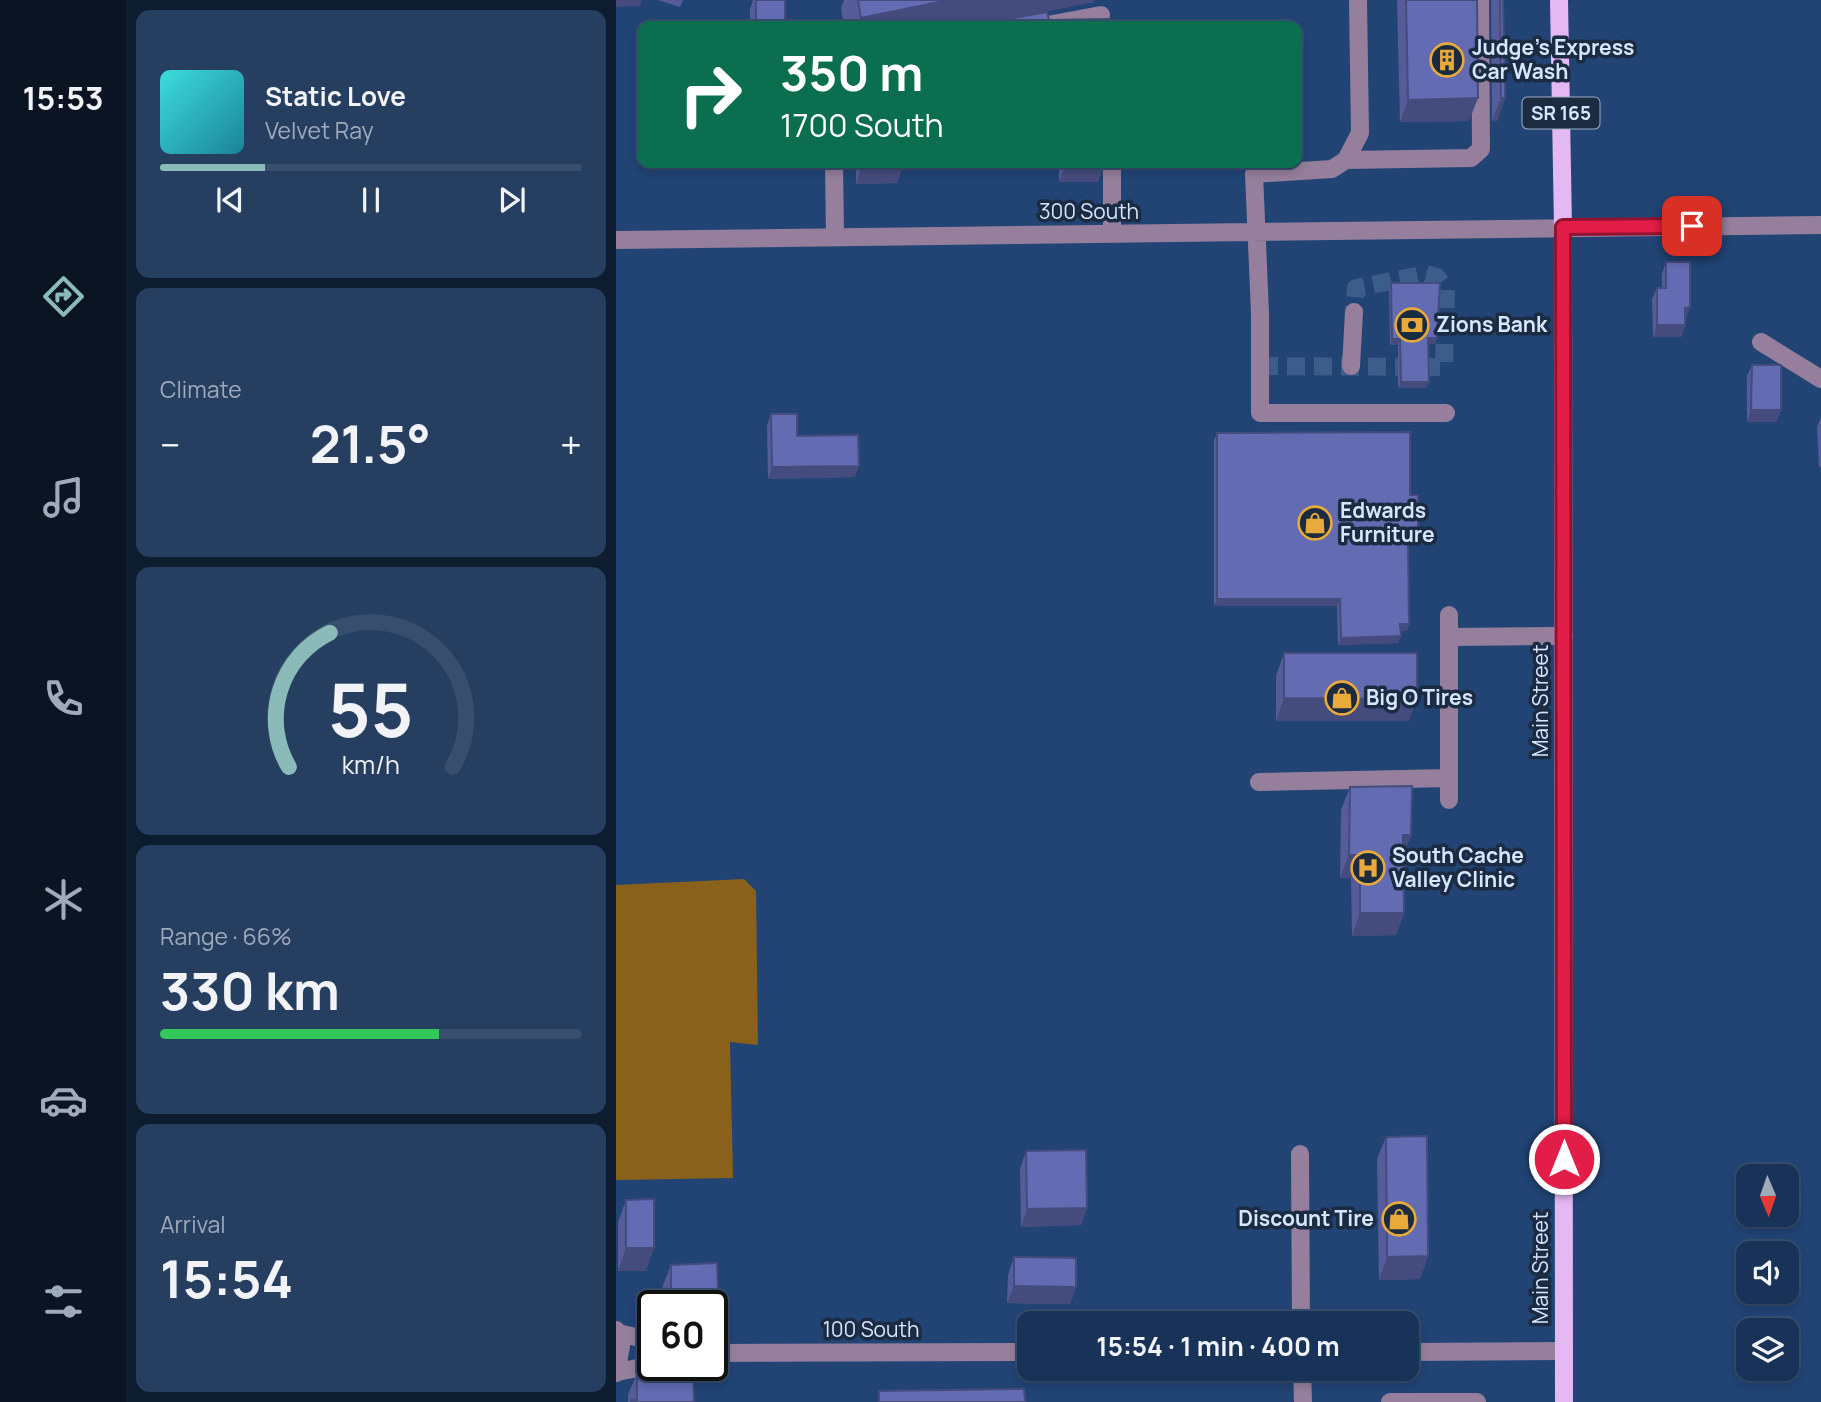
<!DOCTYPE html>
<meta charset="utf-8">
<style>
body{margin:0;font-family:Manrope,sans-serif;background:#263f61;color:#f1f3f6;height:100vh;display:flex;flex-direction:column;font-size:26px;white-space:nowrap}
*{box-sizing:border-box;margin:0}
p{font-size:23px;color:#9faaba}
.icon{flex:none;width:38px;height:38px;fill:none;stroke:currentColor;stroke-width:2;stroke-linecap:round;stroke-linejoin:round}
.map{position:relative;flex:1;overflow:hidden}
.sheet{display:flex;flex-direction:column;gap:10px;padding:10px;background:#0e1c30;width:490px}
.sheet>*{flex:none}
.guide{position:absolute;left:21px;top:21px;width:665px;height:147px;border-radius:14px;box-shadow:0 4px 10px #0003,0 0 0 2px #374e6e;background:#0b6e4f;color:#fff;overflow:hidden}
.needle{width:46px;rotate:178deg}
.tools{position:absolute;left:1120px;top:1164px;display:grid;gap:14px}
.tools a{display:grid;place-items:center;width:63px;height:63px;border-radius:14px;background:#193358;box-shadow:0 4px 10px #0003,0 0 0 2px #374e6e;font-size:35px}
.speed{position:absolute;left:21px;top:1290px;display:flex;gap:14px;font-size:35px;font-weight:700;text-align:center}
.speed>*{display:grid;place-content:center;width:91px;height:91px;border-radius:50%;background:#193358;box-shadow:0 4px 10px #0003,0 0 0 2px #374e6e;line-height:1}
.speed .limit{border:4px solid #111;border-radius:10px;background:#fff;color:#111}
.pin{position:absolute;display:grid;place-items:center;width:60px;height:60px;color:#fff;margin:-30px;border-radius:14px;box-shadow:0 4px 10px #0006}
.me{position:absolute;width:77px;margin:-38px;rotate:0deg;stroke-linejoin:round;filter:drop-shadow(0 0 5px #0008)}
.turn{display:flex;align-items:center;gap:24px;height:147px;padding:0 28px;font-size:32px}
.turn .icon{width:91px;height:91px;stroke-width:2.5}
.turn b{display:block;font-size:49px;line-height:60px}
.big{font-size:52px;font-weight:700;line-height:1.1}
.sheet .card{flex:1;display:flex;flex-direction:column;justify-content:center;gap:10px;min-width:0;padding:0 24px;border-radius:14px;background:#263f61}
.sheet .dial{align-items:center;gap:0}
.dial svg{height:182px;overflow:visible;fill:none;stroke:#374e6e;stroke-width:7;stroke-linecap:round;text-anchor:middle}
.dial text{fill:#f1f3f6;stroke:none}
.song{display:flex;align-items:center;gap:21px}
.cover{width:84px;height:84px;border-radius:10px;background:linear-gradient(135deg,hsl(180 70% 55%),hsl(190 70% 35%))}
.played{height:7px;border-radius:4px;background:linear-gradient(90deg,#8bbbb9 25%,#374e6e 25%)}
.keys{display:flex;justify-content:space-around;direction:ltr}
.heat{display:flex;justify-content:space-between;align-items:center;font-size:38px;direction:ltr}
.charge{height:10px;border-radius:5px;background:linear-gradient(90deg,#34c759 66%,#374e6e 0)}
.trip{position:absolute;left:401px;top:1311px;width:402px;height:70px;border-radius:14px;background:#193358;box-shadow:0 4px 10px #0003,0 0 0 2px #374e6e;font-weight:700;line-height:70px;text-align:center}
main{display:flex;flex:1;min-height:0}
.tab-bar{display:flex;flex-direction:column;width:126px;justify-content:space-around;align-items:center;background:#0a1423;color:#9faaba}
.tab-bar .icon{width:49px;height:49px}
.tab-bar .on{color:#8bbbb9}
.tab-bar b{font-size:32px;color:#f1f3f6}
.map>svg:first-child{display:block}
</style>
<main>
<nav class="tab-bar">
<b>15:53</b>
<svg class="icon on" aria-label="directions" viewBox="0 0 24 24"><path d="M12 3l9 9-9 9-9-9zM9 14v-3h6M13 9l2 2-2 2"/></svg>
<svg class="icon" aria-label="music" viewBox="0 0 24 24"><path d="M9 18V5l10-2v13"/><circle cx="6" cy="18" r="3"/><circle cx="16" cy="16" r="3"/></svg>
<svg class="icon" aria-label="phone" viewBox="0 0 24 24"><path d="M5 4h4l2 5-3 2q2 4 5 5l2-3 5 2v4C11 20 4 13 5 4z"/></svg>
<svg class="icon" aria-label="climate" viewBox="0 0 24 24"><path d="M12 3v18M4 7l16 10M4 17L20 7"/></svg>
<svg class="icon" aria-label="car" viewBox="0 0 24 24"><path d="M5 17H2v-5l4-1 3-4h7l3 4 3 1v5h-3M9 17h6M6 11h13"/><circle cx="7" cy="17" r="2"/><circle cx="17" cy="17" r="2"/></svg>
<svg class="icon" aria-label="filters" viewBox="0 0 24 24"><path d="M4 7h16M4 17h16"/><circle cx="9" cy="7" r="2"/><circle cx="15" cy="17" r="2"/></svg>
</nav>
<section class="sheet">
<div class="card">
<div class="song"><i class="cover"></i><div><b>Static Love</b><p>Velvet Ray</p></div></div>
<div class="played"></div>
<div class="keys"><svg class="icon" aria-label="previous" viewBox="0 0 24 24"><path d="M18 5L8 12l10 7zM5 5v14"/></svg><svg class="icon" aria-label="pause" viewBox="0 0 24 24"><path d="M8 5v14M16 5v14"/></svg><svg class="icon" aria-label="next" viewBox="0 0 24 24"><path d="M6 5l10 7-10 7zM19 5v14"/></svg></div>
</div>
<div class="card"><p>Climate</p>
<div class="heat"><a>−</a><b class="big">21.5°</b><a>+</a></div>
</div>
<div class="card dial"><svg viewBox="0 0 100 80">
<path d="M14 69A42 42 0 1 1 86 69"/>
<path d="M14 69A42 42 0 0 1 32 10" stroke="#8bbbb9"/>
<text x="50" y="56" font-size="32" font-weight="700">55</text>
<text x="50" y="72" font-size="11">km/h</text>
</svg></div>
<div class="card"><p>Range · 66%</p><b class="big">330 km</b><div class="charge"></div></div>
<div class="card"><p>Arrival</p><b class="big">15:54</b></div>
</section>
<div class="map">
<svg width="1205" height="1402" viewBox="0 0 1205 1402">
<rect width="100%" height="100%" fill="#214475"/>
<!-- grass -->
<path fill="#89611b" d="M128 879 140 891 142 1045 114 1042 117 1178 0 1180V885Z"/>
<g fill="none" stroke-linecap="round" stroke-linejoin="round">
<!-- minor-tunnel -->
<path stroke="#3c5c8a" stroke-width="18" stroke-dasharray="18 9" stroke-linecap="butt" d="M644 366 828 367 830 290 821 277 810 274 740 288 738 312"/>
<!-- minor -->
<path stroke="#957f9c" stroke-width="18" d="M742 0 744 133 730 160 716 169 638 174 644 313V413H830
M426 26 485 15
M730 160 855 158 865 149 864 0
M218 163 219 237
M496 163V234
M0 240 1205 225
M1145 342 1205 379
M735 366 738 312
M833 615V800
M833 637 948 636
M643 782 833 778
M684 1154 685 1323
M0 1330 5 1346 0 1373
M2 1333 37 1341
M791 1352 948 1351
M96 1353 413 1352
M686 1368 687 1402
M1 1372 38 1365
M774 1402H861"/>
<!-- major -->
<path stroke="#e4b8f3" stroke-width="18" d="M943 0 947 227 948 1402"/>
</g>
<!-- wall -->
<path fill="#555c99" d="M42 0H67L64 7Z
M137 0H169V26H134V9Z
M228 0H478V2L395 18 433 20 493 26H228L225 8Z
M781 0H861L853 121 784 122Z
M875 0H887L889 98 881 121H876Z
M240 163H288L281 183 240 184Z
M443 163H489L482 182H443Z
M1050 262 1074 307 1069 319V325L1065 337H1037L1036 299 1041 288H1046V274Z
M775 283 821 338 819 344H812L810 388H782V345H774L773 289Z
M1136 365 1165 410 1160 422H1131V376Z
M155 414 181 436 239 477 152 479 151 426Z
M1205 417V467H1203L1201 427Z
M601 433 794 495 799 545 792 544 793 624 791 631H785V636L782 643 722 645 721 606H598V440Z
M668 653 793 721H660V676Z
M734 787 795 835 787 855 788 913 780 935 736 936 735 878H724L725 810Z
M770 1137 812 1256 804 1279 763 1280 761 1159Z
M410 1151 471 1208 465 1225 405 1227 404 1169Z
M10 1200 30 1271H2V1222Z
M398 1257 460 1287 454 1304 391 1303 392 1275Z
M55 1265 96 1306H47L46 1288Z
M21 1373 78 1402H12V1395Z"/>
<!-- shaded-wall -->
<path fill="#454b7d" d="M0 0H26L24 6 0 7Z
M333 0H478V2L356 26H242L245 18Z
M862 98 853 121 784 122 792 100Z
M885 98H889L881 121H876Z
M247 163H288L281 183 240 184Z
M450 163H489L482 182H443Z
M1074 307 1070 319H1065L1069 308Z
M1041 325H1069L1065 337H1037Z
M812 338H821L819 344H810Z
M776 339H784L782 345H774Z
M785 382H813L810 388H782Z
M1135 410H1165L1160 422H1131Z
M243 466 239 477 152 479 156 467Z
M792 537 802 538 799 545 789 544Z
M601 599H724L721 606H598Z
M784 624H793L791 631H782Z
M785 636 782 643 722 645 725 638Z
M668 698 801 699 793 721H660Z
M787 835H795L787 858Z
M733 855H744L735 878H724Z
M744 913H788L780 935 736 936Z
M471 1208 465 1225 405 1227 411 1209Z
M10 1248H38L30 1271H2Z
M812 1256 804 1279 763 1280 771 1257Z
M398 1286 460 1287 454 1304 391 1303Z
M102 1289 96 1306H50L55 1290Z"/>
<!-- building -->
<path fill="#636bb2" stroke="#454b7d" stroke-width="2" d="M140 0H169V26H140Z
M242 0H333L245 18Z
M790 0H861L862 98 792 100Z
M884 0H887L889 98H885Z
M431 12 433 20 493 19V26H352Z
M1050 262H1074V307L1069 308V325H1041V288H1050Z
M775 283H824L821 338H812L813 382H785L784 339H776Z
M1136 365H1165V410H1135Z
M155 414H181V436L242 435 243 466 156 467Z
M794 432V495H802V538L792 537 793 624H784L785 636 725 638 724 599H601V433Z
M668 653H801V699L668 698Z
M796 786 795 835H787L788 913H744V855H733L734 787Z
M811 1136 812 1256 771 1257 770 1137Z
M470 1150 471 1208 411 1209 410 1151Z
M38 1199V1248H10V1200Z
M398 1257 460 1258V1287L398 1286Z
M101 1263 102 1289 55 1290V1265Z
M77 1371 78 1402H15V1400H21V1373Z
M408 1389 409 1402H263V1391Z"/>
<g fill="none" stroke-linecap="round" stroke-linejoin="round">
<defs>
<path id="route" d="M948 1159 947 227 1076 226"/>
</defs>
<!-- route casing -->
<use href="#route" stroke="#92132f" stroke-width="18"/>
<!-- route -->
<use href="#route" stroke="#e11d48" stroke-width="12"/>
</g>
<!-- icons -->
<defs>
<symbol id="building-ring" viewBox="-11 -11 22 22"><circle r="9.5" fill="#1b2b42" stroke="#eaaa39" stroke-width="1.5"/><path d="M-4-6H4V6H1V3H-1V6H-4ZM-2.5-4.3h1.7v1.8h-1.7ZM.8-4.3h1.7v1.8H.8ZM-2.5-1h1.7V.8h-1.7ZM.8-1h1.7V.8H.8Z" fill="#eaaa39"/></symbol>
<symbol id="bank-ring" viewBox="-11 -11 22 22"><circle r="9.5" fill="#1b2b42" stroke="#eaaa39" stroke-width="1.5"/><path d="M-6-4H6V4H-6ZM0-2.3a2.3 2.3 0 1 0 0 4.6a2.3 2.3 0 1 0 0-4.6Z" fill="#eaaa39"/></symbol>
<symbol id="shop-ring" viewBox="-11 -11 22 22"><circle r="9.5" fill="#1b2b42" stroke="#eaaa39" stroke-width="1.5"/><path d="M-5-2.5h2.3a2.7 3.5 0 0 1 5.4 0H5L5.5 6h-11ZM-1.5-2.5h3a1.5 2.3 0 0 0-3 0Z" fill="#eaaa39"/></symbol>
<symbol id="hospital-ring" viewBox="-11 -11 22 22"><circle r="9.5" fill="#1b2b42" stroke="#eaaa39" stroke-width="1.5"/><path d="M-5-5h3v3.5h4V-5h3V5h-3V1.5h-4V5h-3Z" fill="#eaaa39"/></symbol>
</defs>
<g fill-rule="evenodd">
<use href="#building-ring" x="812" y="41" width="38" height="38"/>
<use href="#bank-ring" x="777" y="306" width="38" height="38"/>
<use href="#shop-ring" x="680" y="504" width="38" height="38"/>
<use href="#shop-ring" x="707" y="679" width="38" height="38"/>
<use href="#hospital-ring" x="733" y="849" width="38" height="38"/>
<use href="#shop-ring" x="764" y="1200" width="38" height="38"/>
</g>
<g text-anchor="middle" stroke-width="7" stroke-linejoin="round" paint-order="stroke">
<!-- shield labels -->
<rect fill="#1b2b42" stroke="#9daec6" stroke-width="2" x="906.5" y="97.5" width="77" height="31" rx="5"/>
<g font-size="19" font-weight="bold" fill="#d5e6fe">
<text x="945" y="120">SR 165</text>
</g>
<!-- poi labels -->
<g font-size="21" font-weight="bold" fill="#d5e6fe" stroke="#1b2b42" text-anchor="start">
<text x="856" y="55">Judge's Express<tspan x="856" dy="24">Car Wash</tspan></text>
<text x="820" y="332">Zions Bank</text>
<text x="724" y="518">Edwards<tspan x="724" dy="24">Furniture</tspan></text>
<text x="750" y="705">Big O Tires</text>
<text x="776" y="863">South Cache<tspan x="776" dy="24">Valley Clinic</tspan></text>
<text x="758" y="1226" text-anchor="end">Discount Tire</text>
</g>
<!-- street labels -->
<g font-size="21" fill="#d5e6fe" stroke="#1b2b42">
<text x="473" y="219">300 South</text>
<text transform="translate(925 701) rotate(-90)" y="7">Main Street</text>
<text transform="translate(925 1268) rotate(-90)" y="7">Main Street</text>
<text x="255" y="1337">100 South</text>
</g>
</g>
</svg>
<div class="tools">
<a><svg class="needle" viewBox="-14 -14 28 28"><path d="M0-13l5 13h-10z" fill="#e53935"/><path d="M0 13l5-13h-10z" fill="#9faaba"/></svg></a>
<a><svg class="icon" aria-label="sound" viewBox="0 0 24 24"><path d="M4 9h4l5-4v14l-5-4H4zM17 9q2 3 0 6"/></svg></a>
<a><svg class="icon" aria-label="layers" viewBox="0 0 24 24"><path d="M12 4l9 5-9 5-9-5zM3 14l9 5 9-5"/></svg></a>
</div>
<div class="speed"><div class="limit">60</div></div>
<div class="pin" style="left:1076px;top:226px;background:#d93025"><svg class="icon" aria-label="arrive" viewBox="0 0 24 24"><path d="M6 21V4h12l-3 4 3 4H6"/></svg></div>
<svg class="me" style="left:948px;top:1159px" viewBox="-20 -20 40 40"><circle r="17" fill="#e11d48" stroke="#fff" stroke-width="3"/><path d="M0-11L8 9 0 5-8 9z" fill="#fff"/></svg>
<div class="trip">15:54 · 1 min · 400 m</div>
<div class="guide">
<div class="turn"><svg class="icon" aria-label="right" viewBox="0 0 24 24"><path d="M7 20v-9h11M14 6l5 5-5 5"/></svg><div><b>350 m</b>1700 South</div></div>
</div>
</div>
</main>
